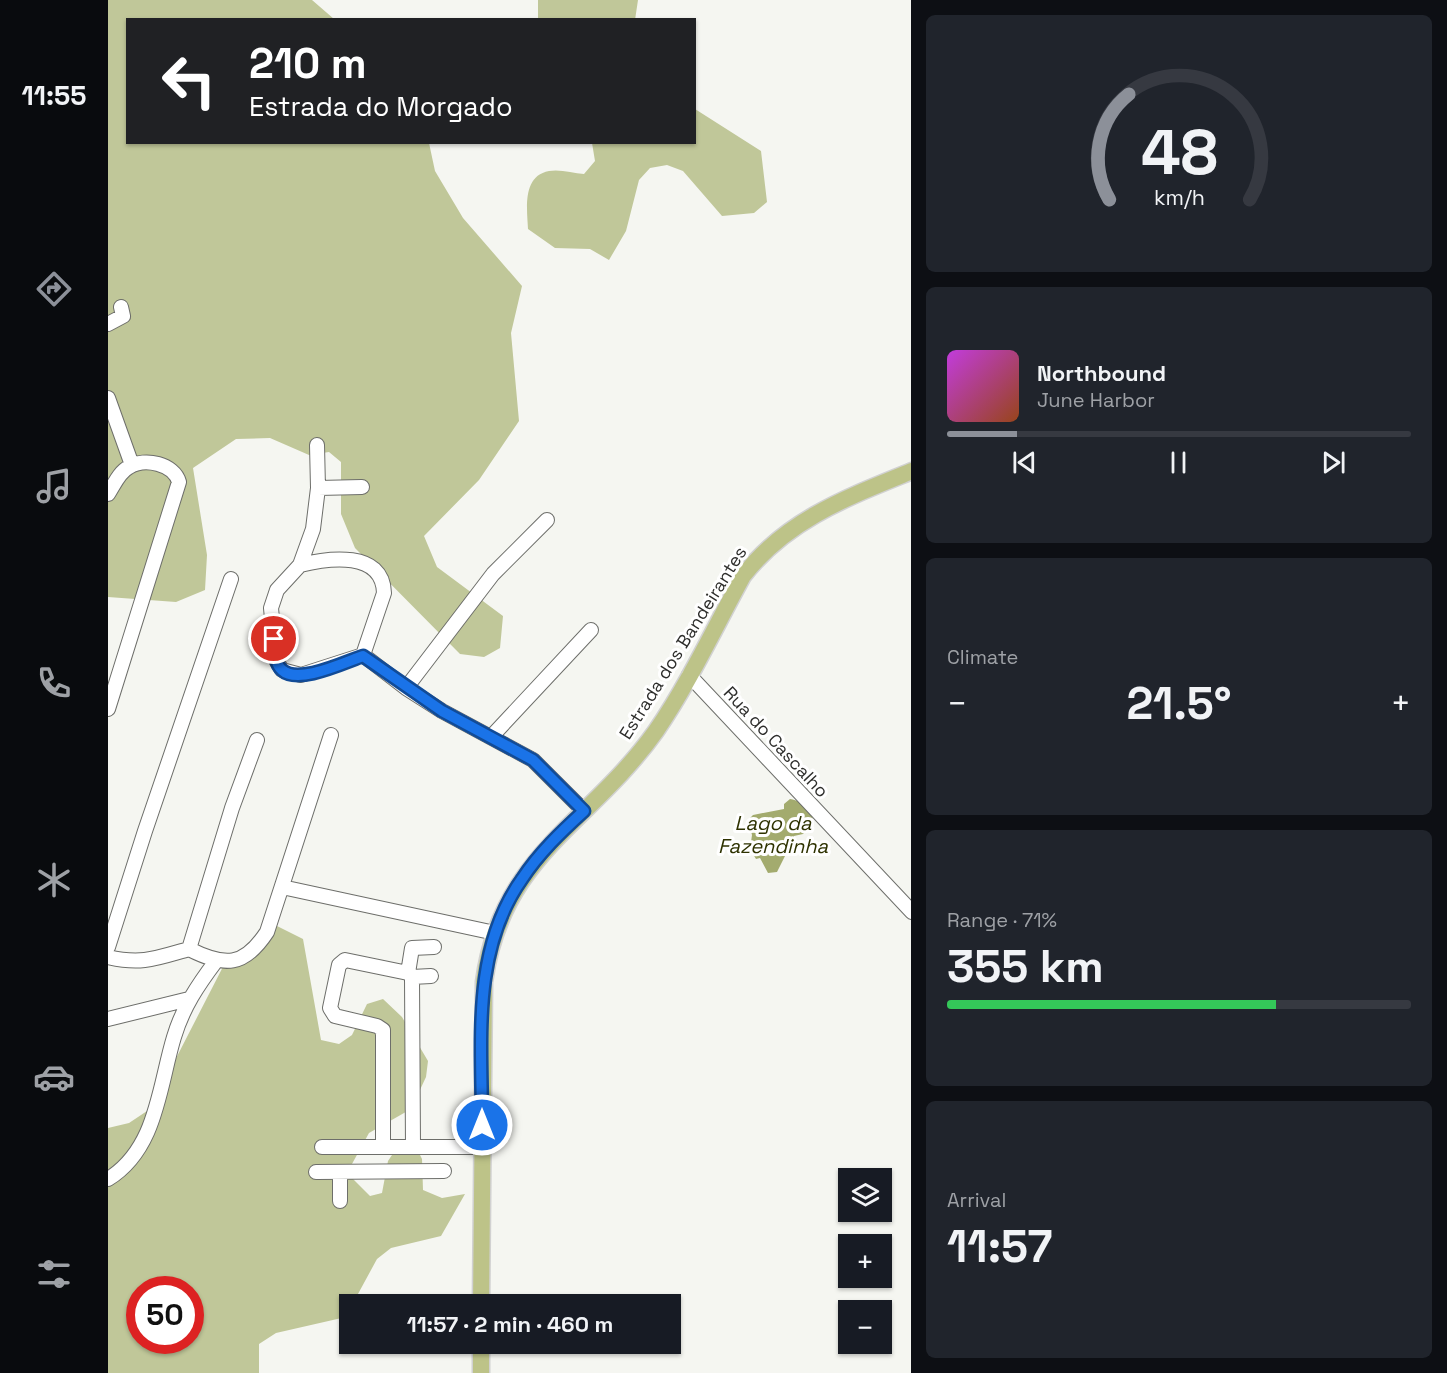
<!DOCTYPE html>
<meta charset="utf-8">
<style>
body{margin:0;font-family:"Space Grotesk",sans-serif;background:#20242c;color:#f1f3f6;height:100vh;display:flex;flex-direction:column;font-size:22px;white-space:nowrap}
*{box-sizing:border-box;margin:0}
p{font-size:20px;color:#9ea1a6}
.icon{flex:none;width:33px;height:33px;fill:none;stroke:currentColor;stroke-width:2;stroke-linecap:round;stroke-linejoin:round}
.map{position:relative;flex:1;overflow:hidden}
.details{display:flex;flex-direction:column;gap:15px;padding:15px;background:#0d0f14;width:536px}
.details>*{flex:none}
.top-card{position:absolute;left:18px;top:18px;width:570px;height:126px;border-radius:0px;box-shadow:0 2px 4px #0004;background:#202124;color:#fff;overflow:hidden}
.controls{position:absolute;left:730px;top:1168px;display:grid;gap:12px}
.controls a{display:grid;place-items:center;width:54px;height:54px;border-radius:0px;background:#171b24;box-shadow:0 2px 4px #0004;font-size:30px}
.speed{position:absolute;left:18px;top:1276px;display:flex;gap:12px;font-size:30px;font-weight:700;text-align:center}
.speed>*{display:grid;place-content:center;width:78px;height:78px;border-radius:50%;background:#171b24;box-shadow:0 2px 4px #0004;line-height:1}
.speed .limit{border:9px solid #d22;background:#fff;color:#111}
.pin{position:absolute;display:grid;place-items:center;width:51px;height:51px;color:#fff;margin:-26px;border:3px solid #fff;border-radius:50%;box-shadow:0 2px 6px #0007}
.me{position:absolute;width:66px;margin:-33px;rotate:0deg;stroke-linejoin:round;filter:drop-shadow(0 0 4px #0008)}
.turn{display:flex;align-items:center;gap:21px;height:126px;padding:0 24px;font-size:27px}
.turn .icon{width:78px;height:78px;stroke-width:2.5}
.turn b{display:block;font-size:42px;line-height:51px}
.big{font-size:45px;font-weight:700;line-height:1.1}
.details .tile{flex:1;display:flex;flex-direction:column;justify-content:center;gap:9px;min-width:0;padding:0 21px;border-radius:9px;background:#20242c}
.details .dial{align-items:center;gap:0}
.dial svg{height:156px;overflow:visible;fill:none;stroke:#363941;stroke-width:7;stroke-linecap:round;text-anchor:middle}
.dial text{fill:#f1f3f6;stroke:none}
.song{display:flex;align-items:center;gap:18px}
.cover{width:72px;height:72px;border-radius:9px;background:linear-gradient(135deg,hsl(290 70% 55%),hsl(20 70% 35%))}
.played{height:6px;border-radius:3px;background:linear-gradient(90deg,#8c9099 15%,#363941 15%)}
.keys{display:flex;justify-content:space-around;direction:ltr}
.heat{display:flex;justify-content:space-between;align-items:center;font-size:33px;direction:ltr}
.charge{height:9px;border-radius:4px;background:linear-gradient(90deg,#34c759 71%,#363941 0)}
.trip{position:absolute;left:231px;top:1294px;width:342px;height:60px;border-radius:0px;background:#171b24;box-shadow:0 2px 4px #0004;font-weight:700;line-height:60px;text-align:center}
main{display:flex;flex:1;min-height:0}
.menu{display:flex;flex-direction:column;width:108px;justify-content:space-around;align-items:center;background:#090b0e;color:#9ea1a6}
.menu .icon{width:42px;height:42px}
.menu .active{color:#8c9099}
.menu b{font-size:27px;color:#f1f3f6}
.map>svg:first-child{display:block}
</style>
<main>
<nav class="menu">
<b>11:55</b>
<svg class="icon active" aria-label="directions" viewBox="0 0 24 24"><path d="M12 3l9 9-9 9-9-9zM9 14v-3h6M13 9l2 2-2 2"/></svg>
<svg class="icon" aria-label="music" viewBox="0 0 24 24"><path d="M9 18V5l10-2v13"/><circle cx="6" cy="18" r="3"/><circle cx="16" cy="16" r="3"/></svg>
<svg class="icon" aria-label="phone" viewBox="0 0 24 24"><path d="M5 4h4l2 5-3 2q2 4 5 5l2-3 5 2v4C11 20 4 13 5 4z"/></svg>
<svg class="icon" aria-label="climate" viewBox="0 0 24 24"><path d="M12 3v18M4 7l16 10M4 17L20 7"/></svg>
<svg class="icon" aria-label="car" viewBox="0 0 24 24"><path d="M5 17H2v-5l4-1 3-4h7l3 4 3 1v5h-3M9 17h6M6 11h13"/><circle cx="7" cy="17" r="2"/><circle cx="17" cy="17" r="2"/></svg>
<svg class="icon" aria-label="filters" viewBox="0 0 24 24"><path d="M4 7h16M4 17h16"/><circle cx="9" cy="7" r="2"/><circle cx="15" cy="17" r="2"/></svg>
</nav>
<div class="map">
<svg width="804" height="1373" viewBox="0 0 804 1373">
<rect width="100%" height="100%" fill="#f5f6f1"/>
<!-- green -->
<path fill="#c0c799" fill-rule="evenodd" d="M0 0H204L226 19 20 20V142L321 143 327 171 355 218 414 286 403 333 411 421 371 480 316 536 329 567 395 616 392 648 376 657 352 654 247 548 233 514V462L221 452 201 455 162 438 128 439 85 468 99 555 97 590 68 602 0 597Z
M430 0H530L527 20 430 19Z
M587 109 653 151 659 202 646 213 614 216 575 171 559 165 542 168 531 180 518 231 501 260 482 249 447 248 420 229C419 209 414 176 441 171 452 169 465 173 476 174L487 161 484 143 586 142Z
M169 926 195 939 213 1040 231 1044 244 1035 259 1004 275 999 294 1017 320 1061 318 1077 303 1109 261 1133 239 1173 262 1196 274 1193 280 1161 290 1146 306 1143 314 1159 315 1190 334 1198 357 1194 333 1236 283 1248 269 1259 244 1305H242L238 1317 168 1333 151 1344V1373H0V1128L21 1123 42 1109 120 957 148 948ZM32 1290H82V1341H32Z"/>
<!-- water -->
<path fill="#a3ab6e" d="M682 799C697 802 702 809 706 823L695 834 686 836V843L683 844 669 872 660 873 652 858 648 859 642 849 644 835 640 820 645 815 676 809V804Z"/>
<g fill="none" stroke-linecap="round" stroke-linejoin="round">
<defs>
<path id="minor" d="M0 324 15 316 13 307
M0 398 24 465
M209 445 210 488 205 529 192 565 169 590 163 608 168 660 174 670 193 675 255 655 298 688 334 711 425 760 476 811
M210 488 254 487
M0 494C6 485 11 472 21 467 37 457 66 464 71 482L0 709
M192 565C220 558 275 550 276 593L255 655
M581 675 804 912
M298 688 385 574 439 520
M384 736 483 630
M174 887 387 933
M0 947 37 831 123 579
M81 949 124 808 149 740
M0 957C34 965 49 958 81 949 117 967 136 967 159 932L223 735
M300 973 304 948 326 947
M304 977 323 976
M0 1019 81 999
M214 1147H374
M275 1147V1030L269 1026 227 1016 222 1008 231 965 237 960 300 973 304 977 305 1147
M208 1172 336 1171
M0 1179C49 1149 51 1086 66 1037 75 1007 90 985 108 961
M232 1201V1172"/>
<path id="major" d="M373 1305 376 982C393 855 482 824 548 731 581 683 607 627 635 576 678 520 740 497 804 471
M373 1373V1344"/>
</defs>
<!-- minor casing -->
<use href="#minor" stroke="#6d6e6a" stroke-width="16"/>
<!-- major casing -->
<use href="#major" stroke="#d1d1d1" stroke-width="19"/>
<!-- minor -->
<use href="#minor" stroke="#fff" stroke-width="14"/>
<!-- major -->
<use href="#major" stroke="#bdc388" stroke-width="16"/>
</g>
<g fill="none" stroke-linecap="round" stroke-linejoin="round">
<defs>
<path id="route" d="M166 639C167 649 166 663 174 670 190 685 237 662 255 656L334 711 425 760 476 811C453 832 431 853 414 879 363 951 374 1041 374 1125"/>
</defs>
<!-- route casing -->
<use href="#route" stroke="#114b97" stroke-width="15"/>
<!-- route -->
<use href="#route" stroke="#1a73e8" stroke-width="10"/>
</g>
<g text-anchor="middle" stroke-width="6" stroke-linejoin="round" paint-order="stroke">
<!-- street labels -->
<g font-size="18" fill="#2e2e2c" stroke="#fff">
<text transform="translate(575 643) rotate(-58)" y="6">Estrada dos Bandeirantes</text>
<text transform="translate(668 742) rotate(47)" y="6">Rua do Cascalho</text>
</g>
<!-- water labels -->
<g font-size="20" font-style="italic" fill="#2e3200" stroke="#fff">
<text x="665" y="830">Lago da<tspan x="665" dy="23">Fazendinha</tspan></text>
</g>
</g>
</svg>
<div class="controls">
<a><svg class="icon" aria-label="layers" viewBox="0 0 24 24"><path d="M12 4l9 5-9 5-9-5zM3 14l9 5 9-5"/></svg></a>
<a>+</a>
<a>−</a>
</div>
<div class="speed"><div class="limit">50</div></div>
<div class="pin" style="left:166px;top:639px;background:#d93025"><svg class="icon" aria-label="arrive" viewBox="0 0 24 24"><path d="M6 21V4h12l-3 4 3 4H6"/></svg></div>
<svg class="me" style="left:374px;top:1125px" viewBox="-20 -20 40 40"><circle r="17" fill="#1a73e8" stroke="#fff" stroke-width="3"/><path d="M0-11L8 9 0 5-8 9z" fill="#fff"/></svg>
<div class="trip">11:57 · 2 min · 460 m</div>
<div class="top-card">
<div class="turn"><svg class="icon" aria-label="left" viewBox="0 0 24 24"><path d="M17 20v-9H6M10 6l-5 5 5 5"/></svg><div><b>210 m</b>Estrada do Morgado</div></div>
</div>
</div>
<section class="details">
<div class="tile dial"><svg viewBox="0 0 100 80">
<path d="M14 69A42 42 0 1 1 86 69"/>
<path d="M14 69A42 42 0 0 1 24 15" stroke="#8c9099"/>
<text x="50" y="56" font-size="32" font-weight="700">48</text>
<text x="50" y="72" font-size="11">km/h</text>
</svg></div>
<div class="tile">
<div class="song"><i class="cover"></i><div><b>Northbound</b><p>June Harbor</p></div></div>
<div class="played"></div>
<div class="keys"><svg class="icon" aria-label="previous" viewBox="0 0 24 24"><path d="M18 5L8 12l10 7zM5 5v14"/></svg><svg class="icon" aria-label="pause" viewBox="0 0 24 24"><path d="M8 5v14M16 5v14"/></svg><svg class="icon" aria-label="next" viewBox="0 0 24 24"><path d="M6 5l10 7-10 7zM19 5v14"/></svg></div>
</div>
<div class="tile"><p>Climate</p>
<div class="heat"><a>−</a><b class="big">21.5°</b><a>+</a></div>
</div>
<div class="tile"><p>Range · 71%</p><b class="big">355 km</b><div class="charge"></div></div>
<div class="tile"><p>Arrival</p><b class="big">11:57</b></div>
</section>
</main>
